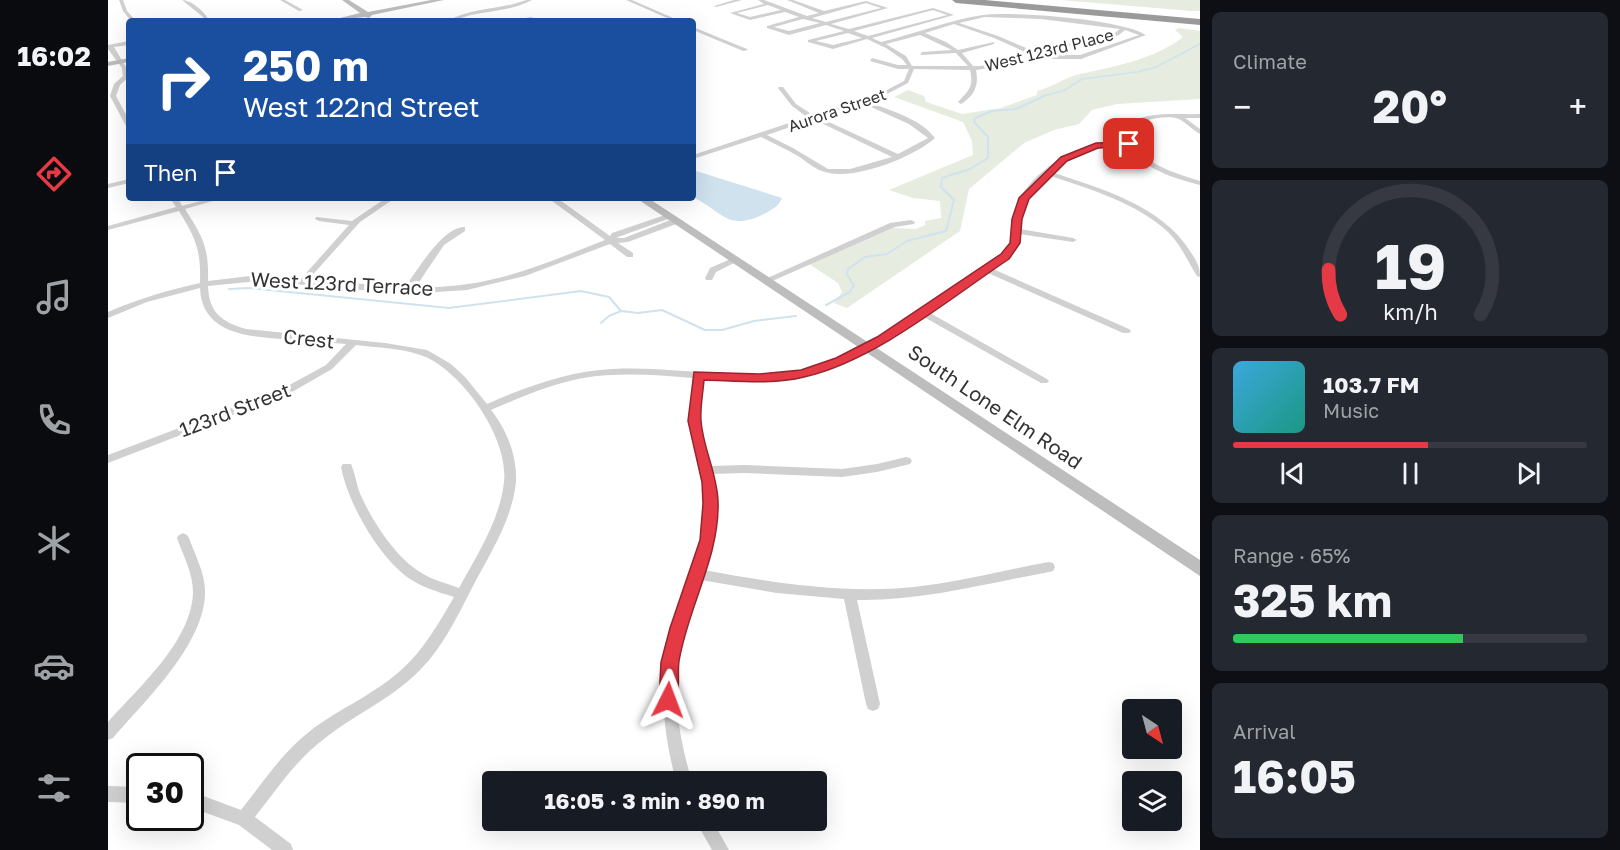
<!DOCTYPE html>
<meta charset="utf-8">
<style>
body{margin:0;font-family:"Golos Text",sans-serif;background:#242831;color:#f1f3f6;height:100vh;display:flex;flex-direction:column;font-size:22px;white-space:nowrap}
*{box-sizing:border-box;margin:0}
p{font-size:20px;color:#9ea1a6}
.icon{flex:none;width:33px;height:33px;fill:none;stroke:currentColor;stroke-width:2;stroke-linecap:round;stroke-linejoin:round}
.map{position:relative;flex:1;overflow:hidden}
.panel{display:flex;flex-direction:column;gap:12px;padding:12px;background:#0d0f14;width:420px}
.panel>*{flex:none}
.guide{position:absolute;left:18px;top:18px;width:570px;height:183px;border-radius:6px;box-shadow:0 6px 24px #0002;background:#1a4fa0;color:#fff;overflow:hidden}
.needle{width:39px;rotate:144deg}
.buttons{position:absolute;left:1014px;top:699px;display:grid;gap:12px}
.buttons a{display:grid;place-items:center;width:60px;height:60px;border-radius:6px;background:#171b24;box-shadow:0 6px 24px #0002;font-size:30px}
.speed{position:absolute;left:18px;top:753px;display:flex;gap:12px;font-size:30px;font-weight:700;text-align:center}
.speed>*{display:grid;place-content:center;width:78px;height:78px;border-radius:50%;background:#171b24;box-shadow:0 6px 24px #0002;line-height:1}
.speed .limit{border:3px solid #111;border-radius:9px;background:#fff;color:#111}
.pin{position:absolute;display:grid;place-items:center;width:51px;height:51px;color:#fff;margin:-26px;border-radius:12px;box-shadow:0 3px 9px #0006}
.me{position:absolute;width:66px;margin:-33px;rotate:3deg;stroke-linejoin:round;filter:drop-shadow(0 0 4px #0008)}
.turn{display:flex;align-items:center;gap:21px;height:126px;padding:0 18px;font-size:27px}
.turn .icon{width:78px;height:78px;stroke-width:2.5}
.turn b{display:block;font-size:42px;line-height:51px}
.then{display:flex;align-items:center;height:57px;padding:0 18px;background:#0003;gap:12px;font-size:22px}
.big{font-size:45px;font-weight:700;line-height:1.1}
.panel .card{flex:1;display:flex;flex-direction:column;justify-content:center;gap:9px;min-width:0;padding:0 21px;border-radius:9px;background:#242831}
.panel .dial{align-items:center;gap:0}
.dial svg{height:156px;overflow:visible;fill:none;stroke:#363941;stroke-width:7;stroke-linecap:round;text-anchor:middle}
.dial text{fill:#f1f3f6;stroke:none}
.song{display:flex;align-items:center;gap:18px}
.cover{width:72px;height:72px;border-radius:9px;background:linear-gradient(135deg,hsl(200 70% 55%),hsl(170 70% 35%))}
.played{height:6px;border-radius:3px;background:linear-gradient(90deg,#e63946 55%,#363941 55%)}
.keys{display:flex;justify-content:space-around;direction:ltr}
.heat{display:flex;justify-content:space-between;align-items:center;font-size:33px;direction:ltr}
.charge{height:9px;border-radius:4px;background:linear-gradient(90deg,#34c759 65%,#363941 0)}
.trip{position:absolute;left:374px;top:771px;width:345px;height:60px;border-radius:6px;background:#171b24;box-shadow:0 6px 24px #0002;font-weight:700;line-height:60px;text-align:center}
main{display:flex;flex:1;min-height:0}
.tabs{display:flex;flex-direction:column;width:108px;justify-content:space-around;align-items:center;background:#090b0e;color:#9ea1a6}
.tabs .icon{width:42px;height:42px}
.tabs .selected{color:#e63946}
.tabs b{font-size:27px;color:#f1f3f6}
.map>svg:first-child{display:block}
</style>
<main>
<nav class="tabs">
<b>16:02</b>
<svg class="icon selected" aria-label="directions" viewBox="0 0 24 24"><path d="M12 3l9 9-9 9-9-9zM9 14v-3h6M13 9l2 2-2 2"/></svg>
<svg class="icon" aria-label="music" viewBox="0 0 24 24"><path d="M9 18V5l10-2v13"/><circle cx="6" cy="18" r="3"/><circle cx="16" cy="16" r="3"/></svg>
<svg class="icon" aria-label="phone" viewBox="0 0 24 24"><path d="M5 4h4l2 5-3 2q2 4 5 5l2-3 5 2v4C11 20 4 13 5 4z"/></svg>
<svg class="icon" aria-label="climate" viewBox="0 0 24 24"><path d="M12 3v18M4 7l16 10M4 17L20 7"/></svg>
<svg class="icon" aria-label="car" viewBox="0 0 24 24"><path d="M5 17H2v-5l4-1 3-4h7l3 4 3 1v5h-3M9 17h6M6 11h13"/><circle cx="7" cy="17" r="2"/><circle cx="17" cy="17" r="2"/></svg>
<svg class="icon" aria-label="filters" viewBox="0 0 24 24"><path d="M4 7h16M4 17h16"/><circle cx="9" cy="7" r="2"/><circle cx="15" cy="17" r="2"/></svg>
</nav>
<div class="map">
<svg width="1092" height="850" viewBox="0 0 1092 850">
<rect width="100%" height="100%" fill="#fff"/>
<!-- green -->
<path fill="#e6ecdf" d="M953 0H1092V11H1083Z
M1071 28 1092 31V99L1009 104 984 110 971 124 946 130 916 143 861 189 852 231 739 308 726 303 734 292 730 283 701 264 785 228 808 229 817 225V221L833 218 832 201 805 198 781 190 865 155 864 141 855 122 786 97 800 90 816 96 818 102 854 114 893 108 929 95V91C942 88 955 79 968 75 1003 67 1046 60 1075 37L1067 30Z"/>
<!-- water -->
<path fill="#cfe2ee" d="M588 171 674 198C671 206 665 209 658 213 620 233 614 211 585 197V172Z"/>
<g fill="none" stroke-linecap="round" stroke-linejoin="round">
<!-- stream-far1 -->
<path stroke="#cfe2ee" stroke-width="1.5" d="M933 97 957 90 974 79 1029 72 1048 67 1092 44"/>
<!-- stream -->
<path stroke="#cfe2ee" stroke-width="2" d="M121 289 140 288 341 308 473 291 501 297 513 311 530 313 554 310 597 330H614L646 321 688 316
M718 305 742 292 746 285 739 275 740 269 757 257 779 254 799 241 838 231 846 200 833 187 834 178 862 169 880 158V137L866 122 867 118 884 111 908 109 938 95
M493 323 501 316 513 311"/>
<!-- street -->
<path fill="#d0d0d0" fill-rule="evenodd" d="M11 0H15L19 11 28 21H23L15 11Z
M74 0C83 0 98 12 101 21H97L95 17Z
M172 0H177L195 10 191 11Z
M418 0H424C406 10 383 11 363 15 355 17 348 21 340 21 363 7 393 10 418 0Z
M518 0H524L572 21H566Z
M626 0H634L608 7 606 6Z
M650 0H656L699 16 711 13 679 0H685L716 11 758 1 780 8 723 24 741 29 825 8 846 15 764 38 773 42C807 34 840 20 875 15 904 11 1015 19 1038 35L973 59H943L922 54 875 69 868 70C871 85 867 95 853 104L850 102C861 90 866 87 862 70L806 69 800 83 777 95 759 101C782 111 812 118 827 138 806 157 742 183 714 171 705 168 698 161 690 156 678 149 665 143 653 137L585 159V155L699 117 684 106 670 88 671 87H675L688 104 705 115 773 93 796 81 801 69H790L762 61 764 58 790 65H799L794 59 778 48 759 39 725 49 700 42V40L736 31 718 25 681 35 659 28V26L691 17 677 12 642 20 622 13 656 4ZM758 3 773 8 718 22 704 18ZM660 5 673 10 642 17 629 13ZM825 10 839 15 760 36 746 31ZM877 17 933 19 1012 29 1007 33 997 37 923 50 890 36 851 23ZM695 19 712 23 681 31 666 27ZM846 24 886 38 917 52 873 66H865L854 53 886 44V42L850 50 838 42 817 33ZM1017 30 1031 35 972 55H943L930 52 1000 39 1011 35ZM740 33 754 38 725 45 708 41ZM812 35 844 50 814 52 812 55 848 53 860 66H804L798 56 778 44ZM754 103 801 124 820 138 790 154 710 117ZM705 119 784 157 742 169H720L685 148 659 135Z
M423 17 436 21 423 19 400 21Z
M585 27 639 49 640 50 635 51 585 30Z
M21 41V45L6 47 21 72V77L12 85 8 96 21 120V128L18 126 2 96 6 84 15 76 14 68 0 49V45Z
M1092 114V118H1077L1092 129V134C1084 130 1076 120 1068 118 1055 115 1026 121 1018 132 1030 162 1063 172 1092 181V185C1065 178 1036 169 1018 146 987 146 969 153 944 172 993 189 1053 205 1082 251 1088 260 1092 266 1092 277L1089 276C1080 262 1073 245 1061 233 1030 203 981 189 940 175 923 191 914 206 912 229L965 238 969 240 965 242 911 234C908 251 899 259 885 269L1021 329 1023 331 1021 333H1015L880 273 822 313 939 379 941 381 939 383H933L816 317C779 342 740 366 696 377 664 384 628 382 595 379L592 421 602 466 636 465 734 469 769 464 798 457 802 458 804 461 802 464 769 472 734 477 636 473 604 474C611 507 605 538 596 570 665 583 735 594 806 587 851 582 896 570 941 562L945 563 947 567 945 571 941 572C877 584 814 601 749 600L772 704 770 709 765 711 760 709 758 704 736 599 669 593 593 580C585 602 577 624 573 647 563 693 571 737 584 782H568C555 730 549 680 564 628 574 592 592 557 595 518 598 486 588 463 583 433 580 414 583 397 585 378 548 375 511 372 475 378 443 384 413 397 383 410 399 430 409 456 408 481 405 518 382 554 365 586 350 615 335 647 312 670 284 699 247 714 216 739 188 760 168 790 147 817L183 844 185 850H164L131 825 82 807V791L133 810C153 785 171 757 196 736 225 711 263 697 292 671 315 651 331 623 346 597 330 592 313 587 299 577 269 554 240 503 233 467L235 464H243C247 473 248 482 251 491 262 518 287 557 312 572 324 580 338 583 351 588 369 555 392 520 396 482 401 440 358 377 320 358 299 348 271 348 248 345L224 369 184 392 0 463V455L176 388 218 365 238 344C221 343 204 341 187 340 149 337 94 338 92 288L39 302 0 318V312C30 299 60 290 92 283 93 250 88 239 71 211L0 230V226L68 207 62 198H70L74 206 103 198H115L77 209C95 237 101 248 100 281L150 275 192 280 241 225 211 221 207 219 208 217 244 221 278 198H287L252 222 200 280 297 287C309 271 335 226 357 227V231L336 245 307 288C330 287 354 286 377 281 418 273 458 255 497 240L440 198H449L502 236 504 233 560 214 564 216 563 218 510 237 509 238H516L565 219H571V223L520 242 510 243 525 253V257H519L502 244 417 276 359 290 299 294 150 281 100 286C101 313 114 322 138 329L277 343 319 350 343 364 357 377 379 404C420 386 461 371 505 369 590 365 661 393 743 353 784 333 821 306 858 280 870 272 885 264 895 254 906 242 903 225 907 211 916 178 957 151 988 144 997 142 1007 142 1016 142L1012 132C1029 109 1067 115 1092 114Z
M21 179V183L0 188V184Z
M803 220 807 222 806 224 787 227 662 282 659 283 655 280 782 223Z
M625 258H628L632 260 608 272 604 280H598L597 278 602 268Z
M75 533 79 535 81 538C87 555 97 573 97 591 98 643 37 701 5 738L0 740V722C30 688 84 641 85 592 85 573 75 555 69 538L71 535Z
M0 786 32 787V803L0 802Z
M587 820H604L621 850H604Z"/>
<!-- secondary -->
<path fill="#bdbdbd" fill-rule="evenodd" d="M234 0H241L260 12 323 0H336L264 15 261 18 257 17 220 21 252 13Z
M21 58V62L0 66V62Z
M528 198H540L1092 560V576Z"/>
<!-- highway -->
<path fill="#9a9a9a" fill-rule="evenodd" d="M844 0H877L1092 19V25L848 3Z"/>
</g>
<!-- route -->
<path fill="#e63946" stroke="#96252e" stroke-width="1.5" d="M1021 142H1024V146L990 148 959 161 921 199 914 219 912 243 901 259C841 299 767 361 696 377 664 385 630 381 596 380 595 393 592 407 593 421 595 448 609 473 610 501 612 556 580 607 571 661 569 675 573 692 567 706L560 708 553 706 551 700 553 662 562 628 592 540 595 504 594 482 580 421 586 372 652 374 693 370 728 358 769 337 893 254 902 243 904 219 911 198 953 157 988 143Z"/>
<g text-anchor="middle" stroke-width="6" stroke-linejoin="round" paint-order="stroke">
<!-- far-street labels -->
<g font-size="16" fill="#333" stroke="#fff">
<text transform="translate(941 50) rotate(-14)" y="6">West 123rd Place</text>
<text transform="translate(729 110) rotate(-19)" y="6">Aurora Street</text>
</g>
<!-- street labels -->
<g font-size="20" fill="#333" stroke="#fff">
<text transform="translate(234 284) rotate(3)" y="7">West 123rd Terrace</text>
<text transform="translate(201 339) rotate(6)" y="7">Crest</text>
<text transform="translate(887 407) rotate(34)" y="7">South Lone Elm Road</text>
<text transform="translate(127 410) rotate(-21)" y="7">123rd Street</text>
</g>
</g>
</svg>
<div class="buttons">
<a><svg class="needle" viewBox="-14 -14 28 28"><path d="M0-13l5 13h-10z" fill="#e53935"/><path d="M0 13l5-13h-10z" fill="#9ea1a6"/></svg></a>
<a><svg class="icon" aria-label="layers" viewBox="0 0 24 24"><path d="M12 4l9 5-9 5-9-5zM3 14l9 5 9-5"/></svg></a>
</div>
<div class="speed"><div class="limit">30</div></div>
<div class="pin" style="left:1021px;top:144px;background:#d93025"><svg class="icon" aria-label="arrive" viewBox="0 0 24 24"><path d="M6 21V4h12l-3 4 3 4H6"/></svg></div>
<svg class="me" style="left:560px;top:700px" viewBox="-20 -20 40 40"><path d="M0-17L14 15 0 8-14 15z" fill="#e63946" stroke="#fff" stroke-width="4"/></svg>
<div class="trip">16:05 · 3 min · 890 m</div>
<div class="guide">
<div class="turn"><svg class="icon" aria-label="right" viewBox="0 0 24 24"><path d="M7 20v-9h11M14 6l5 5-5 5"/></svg><div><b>250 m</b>West 122nd Street</div></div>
<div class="then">Then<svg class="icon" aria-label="arrive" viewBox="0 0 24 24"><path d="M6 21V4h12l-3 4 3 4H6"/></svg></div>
</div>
</div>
<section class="panel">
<div class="card"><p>Climate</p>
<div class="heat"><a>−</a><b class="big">20°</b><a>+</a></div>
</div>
<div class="card dial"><svg viewBox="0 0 100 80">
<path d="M14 69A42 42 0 1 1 86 69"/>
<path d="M14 69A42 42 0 0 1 8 46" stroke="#e63946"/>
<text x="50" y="56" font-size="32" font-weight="700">19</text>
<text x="50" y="72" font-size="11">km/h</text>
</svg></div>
<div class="card">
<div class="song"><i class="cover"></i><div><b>103.7 FM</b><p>Music</p></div></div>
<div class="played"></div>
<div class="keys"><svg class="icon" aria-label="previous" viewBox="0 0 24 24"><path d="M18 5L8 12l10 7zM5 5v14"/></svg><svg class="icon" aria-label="pause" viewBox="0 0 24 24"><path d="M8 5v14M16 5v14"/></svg><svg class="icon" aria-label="next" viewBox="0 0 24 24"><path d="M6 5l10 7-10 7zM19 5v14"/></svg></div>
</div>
<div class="card"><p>Range · 65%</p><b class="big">325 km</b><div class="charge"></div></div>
<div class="card"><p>Arrival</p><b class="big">16:05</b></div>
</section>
</main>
